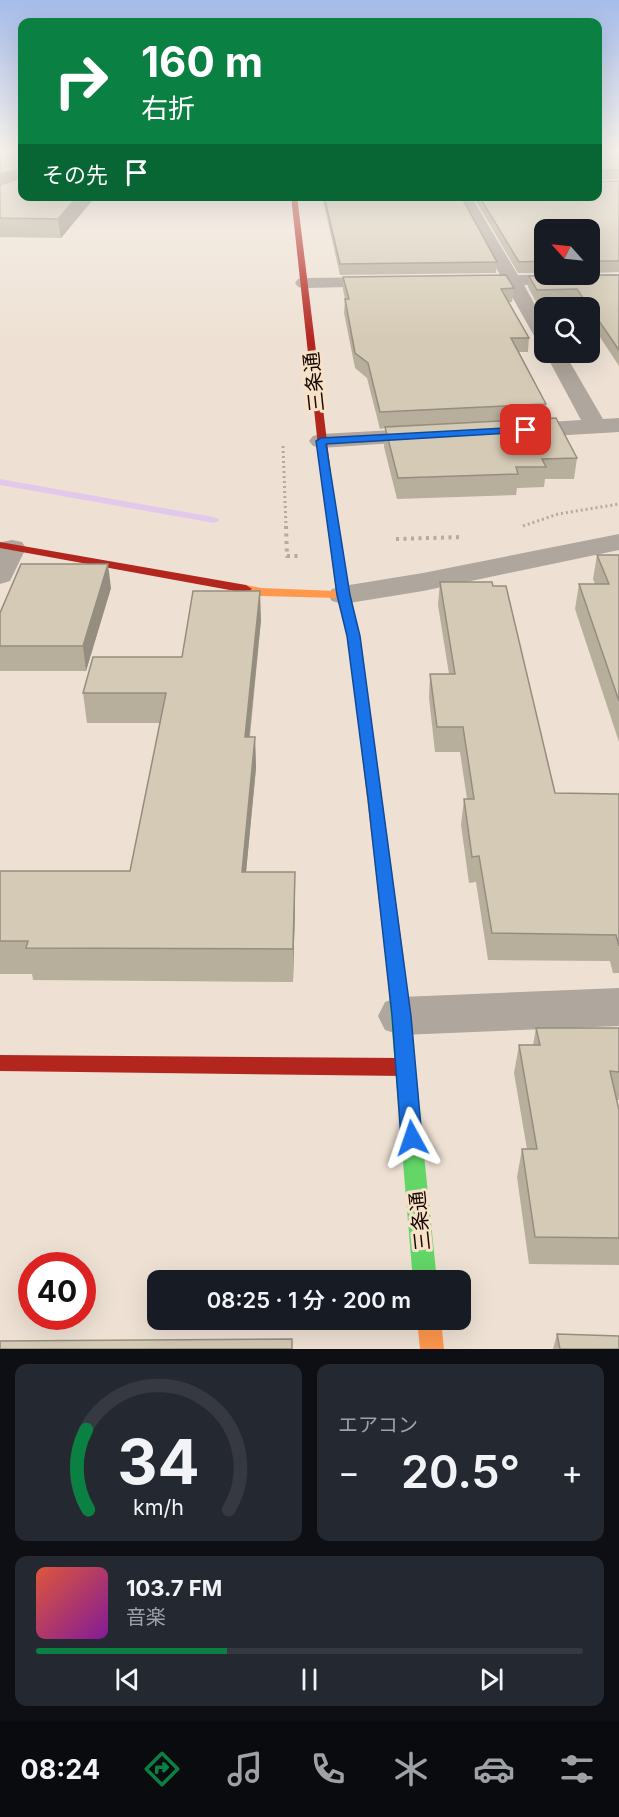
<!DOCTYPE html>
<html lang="ja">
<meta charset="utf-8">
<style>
body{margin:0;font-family:Inter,"Noto Sans JP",sans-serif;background:#242831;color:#f1f3f6;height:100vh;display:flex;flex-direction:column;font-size:22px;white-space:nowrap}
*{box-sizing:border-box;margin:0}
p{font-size:20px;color:#9ea1a6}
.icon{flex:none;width:33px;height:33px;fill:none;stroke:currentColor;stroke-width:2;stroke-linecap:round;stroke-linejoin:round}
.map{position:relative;height:1349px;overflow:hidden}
.sheet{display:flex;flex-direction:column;gap:15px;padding:15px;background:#0d0f14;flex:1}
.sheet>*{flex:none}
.hud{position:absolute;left:18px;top:18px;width:584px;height:183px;border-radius:12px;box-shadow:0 6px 24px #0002;background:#0b8043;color:#fff;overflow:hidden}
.needle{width:39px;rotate:297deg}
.tools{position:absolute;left:534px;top:219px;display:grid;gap:12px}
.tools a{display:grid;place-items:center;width:66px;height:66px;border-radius:12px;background:#171b24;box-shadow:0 6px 24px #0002;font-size:30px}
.speed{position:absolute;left:18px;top:1252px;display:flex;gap:12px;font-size:30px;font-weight:700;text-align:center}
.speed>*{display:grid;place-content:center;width:78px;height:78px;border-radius:50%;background:#171b24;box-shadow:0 6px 24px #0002;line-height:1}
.speed .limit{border:9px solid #d22;background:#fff;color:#111}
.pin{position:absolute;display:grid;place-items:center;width:51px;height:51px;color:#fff;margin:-26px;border-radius:12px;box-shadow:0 3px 9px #0006}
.me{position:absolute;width:66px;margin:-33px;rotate:355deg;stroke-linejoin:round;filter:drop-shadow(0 0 4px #0008)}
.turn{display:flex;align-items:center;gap:21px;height:126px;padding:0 24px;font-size:27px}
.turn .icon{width:78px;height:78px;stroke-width:2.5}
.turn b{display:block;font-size:42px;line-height:51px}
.then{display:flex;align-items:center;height:57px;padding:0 24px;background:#0003;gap:12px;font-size:22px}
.big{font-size:45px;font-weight:600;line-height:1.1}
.sheet .widget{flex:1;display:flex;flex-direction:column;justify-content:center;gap:9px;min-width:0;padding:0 21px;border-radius:12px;background:#242831}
.sheet .dial{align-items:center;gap:0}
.dial svg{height:156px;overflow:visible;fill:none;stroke:#363941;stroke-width:7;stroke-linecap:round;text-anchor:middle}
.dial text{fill:#f1f3f6;stroke:none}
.song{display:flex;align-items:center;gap:18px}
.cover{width:72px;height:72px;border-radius:9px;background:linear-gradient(135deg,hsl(10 70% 55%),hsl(290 70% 35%))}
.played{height:6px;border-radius:3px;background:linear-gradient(90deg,#0b8043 35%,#363941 35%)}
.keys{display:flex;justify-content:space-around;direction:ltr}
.heat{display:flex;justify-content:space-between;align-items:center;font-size:33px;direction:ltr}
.sheet .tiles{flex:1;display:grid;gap:15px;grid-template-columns:1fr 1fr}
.widget:last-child{grid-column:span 2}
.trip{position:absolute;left:147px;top:1270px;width:324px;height:60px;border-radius:12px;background:#171b24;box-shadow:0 6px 24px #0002;font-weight:600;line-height:60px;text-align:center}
.menu{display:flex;height:96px;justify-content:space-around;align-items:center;background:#090b0e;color:#9ea1a6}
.menu .icon{width:42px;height:42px}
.menu .current{color:#0b8043}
.menu b{font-size:27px;color:#f1f3f6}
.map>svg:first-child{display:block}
</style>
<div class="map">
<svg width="619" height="1349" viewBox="0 0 619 1349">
<rect width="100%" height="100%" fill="#eee1d4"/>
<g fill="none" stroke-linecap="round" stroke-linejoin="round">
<!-- stream -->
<path fill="#e2c9ec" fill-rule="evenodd" d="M0 479 214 517 220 520 214 523 0 485Z"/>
<!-- path-far1 -->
<path stroke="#b3aaa1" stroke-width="3" stroke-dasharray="2 3" stroke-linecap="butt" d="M283 446 286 527
M523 526 558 514 619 504"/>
<!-- path -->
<path stroke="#b3aaa1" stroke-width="4" stroke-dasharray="3 4.5" stroke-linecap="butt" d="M286 526 287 556H301
M396 539 463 537"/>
<!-- street -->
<path fill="#afa69d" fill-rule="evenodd" d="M457 196H471L518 275 619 274V284L524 285 544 321V343L537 341 506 286H465L459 285 456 281 459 277 500 275Z
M389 277 395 278 398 282 395 286 304 288 298 287 295 283 298 279 304 278Z
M544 351 564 352 603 419 619 418V432L517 438 509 436 505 431 509 426 517 424 581 420Z
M430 428 438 430 442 435 438 440 321 448 313 446 309 441 313 436 321 434Z
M619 534V550L423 591 343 604 332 601 328 595 332 589 343 586 423 573Z
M12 540 22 542 26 548 10 581 0 584V545L2 542Z
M619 988V1026L401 1035 385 1030 378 1016 385 1002 401 997Z"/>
<!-- fast -->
<path fill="#63d668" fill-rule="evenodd" d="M395 953 401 955 404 960 437 1281H413L386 960 389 955Z"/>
<!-- slow -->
<path fill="#ff974d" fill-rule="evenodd" d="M326 471 331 474 349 595 360 636 404 960 401 965 395 967 389 965 386 960 348 636 338 598 261 596 242 592 240 589 246 585 261 588 336 591 321 474Z
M417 1320H441L444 1349H420Z"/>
<!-- jam -->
<path fill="#b3261e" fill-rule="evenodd" d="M291 196H297L331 474 326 477 321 474Z
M0 542 246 585 252 589 246 593 0 548Z
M0 1055 405 1058 412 1061 415 1067 412 1073 405 1076 0 1071Z"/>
</g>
<!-- wall -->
<path fill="#b7ae9c" d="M0 151H22V196H96L61 238 0 237Z
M597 151 619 152V179L597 180Z
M619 181V272L590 273V230H544V273H518L473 196H597Z
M322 196H461L497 262 496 273 340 275Z
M619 275V366L590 322V308H580L575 301 536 302 528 287 529 276Z
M343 277 514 288 512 302H509L529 338 528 352H519L546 404 544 419 577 458 574 479H545L544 487 517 488 516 495 397 499 384 447 385 428 380 429 367 378 355 368 344 313 345 299 343 290Z
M597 555H619V742L575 609 579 584H595L593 579Z
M440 582 555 793 619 794V973H613L610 961 488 960 476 882 469 883 461 825 464 799H467L460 752H435L429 698 430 674H449L438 605Z
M111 588 86 671H0V613Z
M261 620 250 737H255L256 768 246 872H295V904L293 982 33 980 32 974H0V871H130L160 723H87L83 693 182 657Z
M536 1028H619V1100H617L619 1110V1265L529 1264 517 1177 522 1149H527L514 1073 519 1045H533Z
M557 1334 619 1349H553Z"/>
<!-- shaded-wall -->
<path fill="#958d7f" d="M16 170 18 188 0 193V174Z
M78 196H96L61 238 58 219Z
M108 564 111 588 86 671 83 646Z
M260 591 261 620 246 768 245 737Z
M255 737 256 768 243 904 242 872Z
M295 872V904L293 982V949Z"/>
<!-- building -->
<path fill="#d5cab5" stroke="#958d7f" stroke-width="1.5" d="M0 151H22V196H78L58 219 0 218V185L21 178V171L16 170 0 174Z
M597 151H618L619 152V170L597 171Z
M619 181V261H590V230H544V261L519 262 479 196H597V182Z
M324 196H461L497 262 340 264Z
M506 275 514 288 501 289 529 338H511L546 404 380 412 368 363 355 353 345 299H349L343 277Z
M619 275V350L577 289 537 290 529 276Z
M556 418 577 458 542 459 546 467H516L518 474 398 478 385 427Z
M597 555H619V701L579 584H609Z
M21 564H108L83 646H0V613Z
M440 582H492L493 586H506L555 793 619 794V946L616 935 492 933 479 856 472 857 464 799H474L463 727H437L430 674H455Z
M193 591H260L245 737H255L242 872H295L293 949 26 948 28 941H0V871H130L166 693H83L93 657H182Z
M536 1028H619V1072L610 1071 619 1110V1238L535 1237 522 1149H537L519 1045H540Z
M557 1334 619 1336V1349H560Z
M292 1339V1349H0V1341Z"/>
<!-- sky -->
<linearGradient id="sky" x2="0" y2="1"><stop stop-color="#a5bcea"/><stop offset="0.44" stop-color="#f7f2ec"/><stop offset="1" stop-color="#f7f2ec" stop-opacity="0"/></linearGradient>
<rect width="619" height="340" fill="url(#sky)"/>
<!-- route -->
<path fill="#1a73e8" stroke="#114b97" stroke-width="1.5" d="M526 427 531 430 529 432 326 444 350 595 360 636 411 1016 422 1138 419 1145 412 1148 404 1145 401 1138 392 1016 368 799 347 636 337 595 316 441 321 438Z"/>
<g text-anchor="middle" stroke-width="6" stroke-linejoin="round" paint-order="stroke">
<!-- street labels -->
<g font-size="20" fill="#170900" stroke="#f8e1c9">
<text transform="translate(314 382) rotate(-96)" y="7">三条通</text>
<text transform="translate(420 1221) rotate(-96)" y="7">三条通</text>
</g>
</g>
</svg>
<div class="tools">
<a><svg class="needle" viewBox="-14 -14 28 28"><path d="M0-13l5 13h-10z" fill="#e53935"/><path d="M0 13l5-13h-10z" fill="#9ea1a6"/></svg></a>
<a><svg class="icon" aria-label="search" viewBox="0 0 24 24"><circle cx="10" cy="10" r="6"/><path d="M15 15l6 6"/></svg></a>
</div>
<div class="speed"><div class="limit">40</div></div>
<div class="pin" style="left:526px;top:430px;background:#d93025"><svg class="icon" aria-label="arrive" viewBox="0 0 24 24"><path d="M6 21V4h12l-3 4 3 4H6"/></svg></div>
<svg class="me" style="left:412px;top:1138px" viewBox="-20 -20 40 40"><path d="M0-17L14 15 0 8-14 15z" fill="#1a73e8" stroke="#fff" stroke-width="4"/></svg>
<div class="trip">08:25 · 1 分 · 200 m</div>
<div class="hud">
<div class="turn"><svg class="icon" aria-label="right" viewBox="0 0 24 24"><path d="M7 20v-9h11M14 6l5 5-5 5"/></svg><div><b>160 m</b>右折</div></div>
<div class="then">その先<svg class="icon" aria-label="arrive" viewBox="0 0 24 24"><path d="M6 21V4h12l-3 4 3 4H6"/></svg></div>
</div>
</div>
<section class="sheet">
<div class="tiles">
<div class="widget dial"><svg viewBox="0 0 100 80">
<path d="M14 69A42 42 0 1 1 86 69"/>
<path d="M14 69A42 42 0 0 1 13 28" stroke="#0b8043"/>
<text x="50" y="56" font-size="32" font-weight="700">34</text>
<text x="50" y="72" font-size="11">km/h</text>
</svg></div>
<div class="widget"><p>エアコン</p>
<div class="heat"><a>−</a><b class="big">20.5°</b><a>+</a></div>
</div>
<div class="widget">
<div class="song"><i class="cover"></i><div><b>103.7 FM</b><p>音楽</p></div></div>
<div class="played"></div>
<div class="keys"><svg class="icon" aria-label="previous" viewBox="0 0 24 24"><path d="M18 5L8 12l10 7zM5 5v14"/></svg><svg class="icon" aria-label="pause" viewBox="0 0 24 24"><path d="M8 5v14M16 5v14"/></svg><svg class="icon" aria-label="next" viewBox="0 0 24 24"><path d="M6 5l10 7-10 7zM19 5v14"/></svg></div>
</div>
</div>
</section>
<nav class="menu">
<b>08:24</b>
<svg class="icon current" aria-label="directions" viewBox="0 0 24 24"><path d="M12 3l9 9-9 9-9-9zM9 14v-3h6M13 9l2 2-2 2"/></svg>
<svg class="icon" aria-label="music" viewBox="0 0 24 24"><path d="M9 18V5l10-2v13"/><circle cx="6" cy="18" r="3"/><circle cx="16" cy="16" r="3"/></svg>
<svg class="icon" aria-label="phone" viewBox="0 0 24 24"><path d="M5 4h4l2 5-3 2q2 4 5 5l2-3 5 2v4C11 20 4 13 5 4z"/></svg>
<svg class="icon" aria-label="climate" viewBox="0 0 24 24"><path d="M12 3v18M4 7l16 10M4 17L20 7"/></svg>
<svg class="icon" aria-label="car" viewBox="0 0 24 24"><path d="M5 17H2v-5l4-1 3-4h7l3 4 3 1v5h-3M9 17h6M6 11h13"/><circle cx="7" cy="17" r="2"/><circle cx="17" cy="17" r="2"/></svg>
<svg class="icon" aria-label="filters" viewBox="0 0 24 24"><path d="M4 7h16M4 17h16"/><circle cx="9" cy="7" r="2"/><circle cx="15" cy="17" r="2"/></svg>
</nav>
